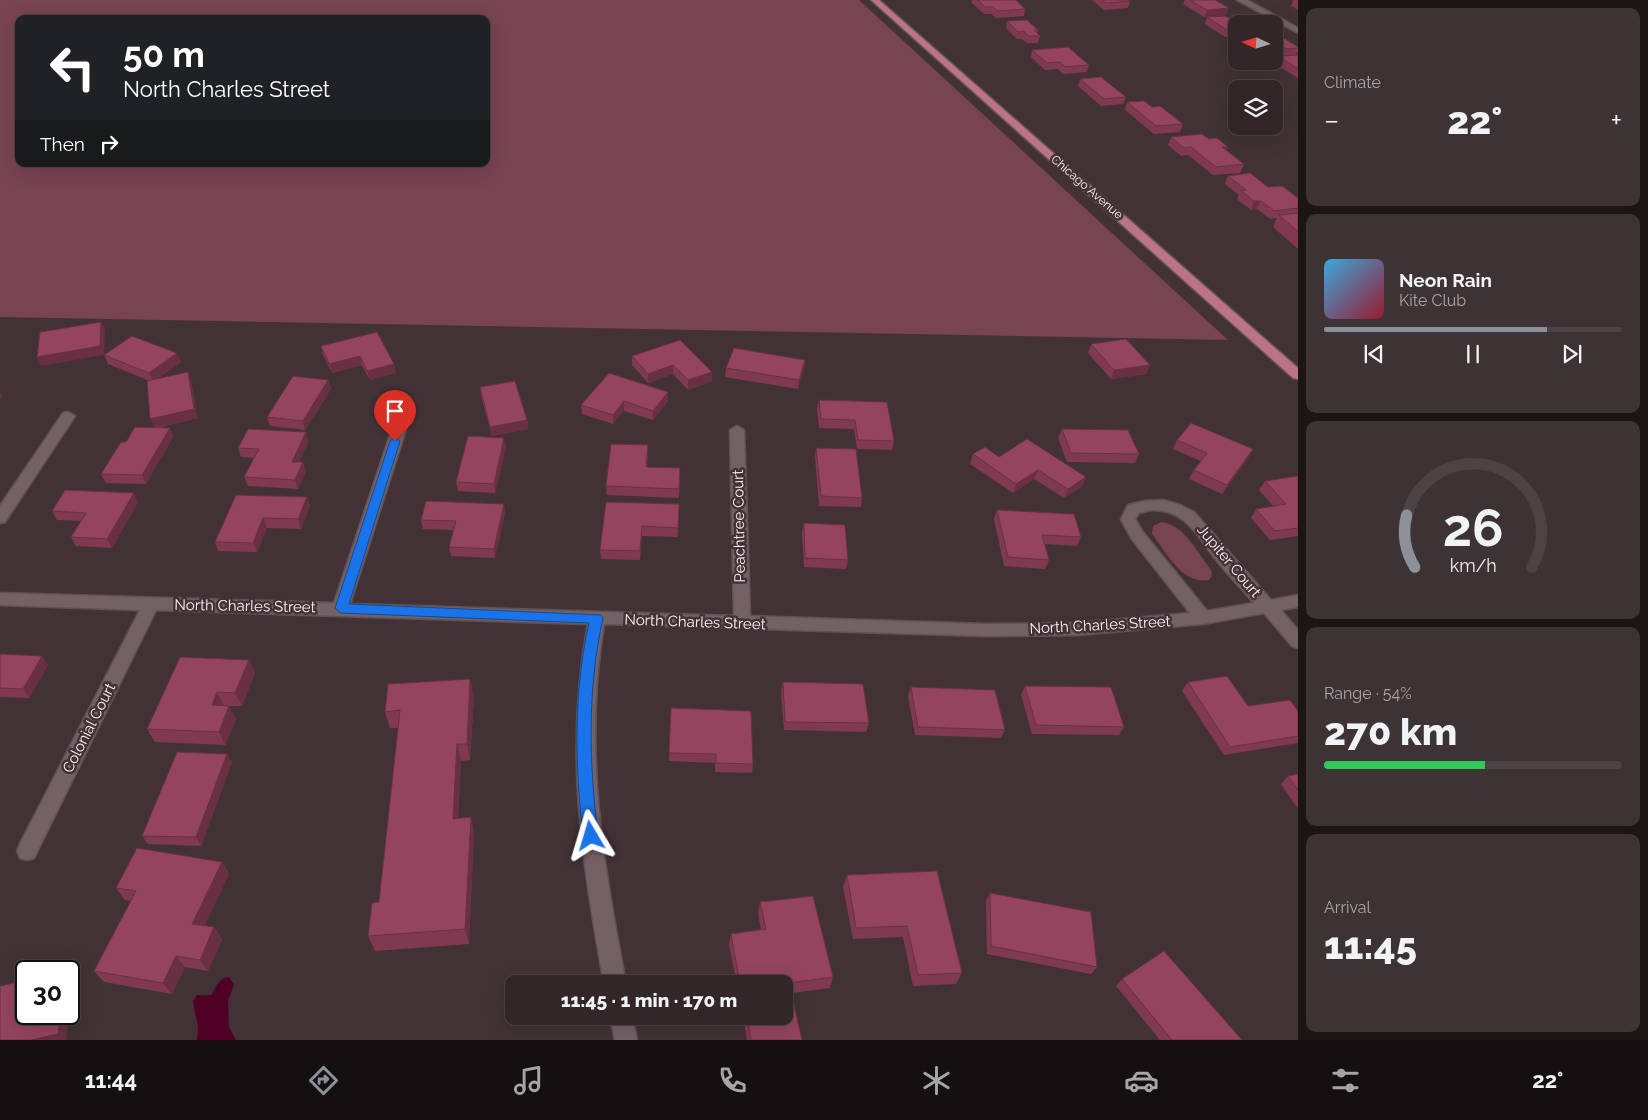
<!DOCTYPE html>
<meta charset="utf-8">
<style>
body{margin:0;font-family:Raleway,sans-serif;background:#3d3234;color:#f1f3f6;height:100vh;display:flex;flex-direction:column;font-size:19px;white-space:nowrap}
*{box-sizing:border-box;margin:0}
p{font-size:16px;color:#a8a5a8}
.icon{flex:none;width:28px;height:28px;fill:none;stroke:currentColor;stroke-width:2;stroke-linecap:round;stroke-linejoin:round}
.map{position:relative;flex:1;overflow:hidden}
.drawer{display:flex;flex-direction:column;gap:8px;padding:8px;background:#1c1516;width:350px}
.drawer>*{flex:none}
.banner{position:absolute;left:15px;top:15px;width:475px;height:152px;border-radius:10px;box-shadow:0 5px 20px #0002,0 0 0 1px #4d4345;background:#202124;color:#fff;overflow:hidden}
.needle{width:32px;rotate:274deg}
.buttons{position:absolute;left:1228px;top:15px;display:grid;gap:10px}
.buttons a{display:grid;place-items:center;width:55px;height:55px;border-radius:10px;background:#322628;box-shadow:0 5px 20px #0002,0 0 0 1px #4d4345;font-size:25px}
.speed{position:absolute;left:15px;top:960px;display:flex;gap:10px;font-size:25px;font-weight:700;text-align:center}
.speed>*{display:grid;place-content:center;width:65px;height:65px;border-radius:50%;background:#322628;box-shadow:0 5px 20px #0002,0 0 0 1px #4d4345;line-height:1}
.speed .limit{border:2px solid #111;border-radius:8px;background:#fff;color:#111}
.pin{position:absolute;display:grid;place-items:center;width:42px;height:42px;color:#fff;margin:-51px -21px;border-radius:50% 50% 50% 0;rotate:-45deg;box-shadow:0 0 5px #0007}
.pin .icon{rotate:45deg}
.me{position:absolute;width:55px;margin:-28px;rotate:353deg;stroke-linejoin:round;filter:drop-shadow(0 0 4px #0008)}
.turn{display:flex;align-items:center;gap:18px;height:105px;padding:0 25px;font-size:22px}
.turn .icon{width:65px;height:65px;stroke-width:2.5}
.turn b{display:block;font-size:35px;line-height:42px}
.then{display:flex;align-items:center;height:48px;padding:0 25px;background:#0003;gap:10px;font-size:19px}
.big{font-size:38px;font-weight:800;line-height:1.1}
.drawer .card{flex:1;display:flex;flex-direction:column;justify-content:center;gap:8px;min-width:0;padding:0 18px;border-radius:10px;background:#3d3234}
.drawer .dial{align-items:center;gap:0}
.dial svg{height:130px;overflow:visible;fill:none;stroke:#4d4345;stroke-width:7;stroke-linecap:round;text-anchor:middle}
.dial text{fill:#f1f3f6;stroke:none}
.song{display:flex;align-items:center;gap:15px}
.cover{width:60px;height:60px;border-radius:8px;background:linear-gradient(135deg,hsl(200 70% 55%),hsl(350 70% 35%))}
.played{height:5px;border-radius:2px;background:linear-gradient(90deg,#8c9099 75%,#4d4345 75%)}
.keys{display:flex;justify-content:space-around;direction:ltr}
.heat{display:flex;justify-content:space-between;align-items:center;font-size:28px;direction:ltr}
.charge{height:8px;border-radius:4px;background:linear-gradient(90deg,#34c759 54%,#4d4345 0)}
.trip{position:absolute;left:505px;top:975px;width:288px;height:50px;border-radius:10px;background:#322628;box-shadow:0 5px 20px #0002,0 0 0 1px #4d4345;font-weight:800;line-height:50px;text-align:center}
.menu{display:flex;height:80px;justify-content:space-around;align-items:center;background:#140f10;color:#a8a5a8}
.menu .icon{width:35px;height:35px}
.menu .on{color:#8c9099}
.menu b{font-size:22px;color:#f1f3f6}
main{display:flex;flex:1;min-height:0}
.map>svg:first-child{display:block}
</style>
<main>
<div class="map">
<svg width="1298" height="1040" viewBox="0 0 1298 1040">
<rect width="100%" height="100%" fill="#423236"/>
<!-- green -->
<path fill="#784353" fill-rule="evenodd" d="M0 0H859L1228 340 0 317ZM19 19H486V164H19Z
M1161 522C1185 525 1197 552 1211 570L1212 575 1209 580C1182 585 1166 552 1152 534L1153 526Z"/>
<!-- water -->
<path fill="#4f0024" d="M229 977 234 984 228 1001 229 1027 236 1040H197L198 1027 193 1001 197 995H212C215 987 219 978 229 977Z"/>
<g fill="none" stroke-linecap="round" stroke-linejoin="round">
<defs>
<path id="minor" d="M1237 0H1247L1298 28V33Z
M68 412 75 416 5 522 0 523V506L63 413Z
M401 419 408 423 350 604 734 616 730 430 737 426 744 430 750 616 984 624 1077 623 1190 613 1131 538 1121 519 1128 505 1145 501 1163 500 1180 505 1194 512 1271 600 1298 595V607L1281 610 1298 630V648L1292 646 1264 613 1203 624 1077 635 984 636 604 624C583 750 603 861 626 984H604C582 859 564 751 588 624L156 610 34 858 27 860 20 858 17 851 20 844 140 610 0 605V593L334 603 394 423ZM1151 510C1187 509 1198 538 1218 562 1229 576 1242 589 1254 603L1207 611 1142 531 1135 519 1139 513Z
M610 1016H632L637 1040H615Z"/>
<path id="major" d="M871 0H879L1298 368V379L1293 378Z"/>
</defs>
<!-- minor casing -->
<use href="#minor" stroke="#5f5255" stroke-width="3"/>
<!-- major casing -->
<use href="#major" stroke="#5f5255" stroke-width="3"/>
<!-- minor -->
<use href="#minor" fill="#736166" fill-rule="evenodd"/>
<!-- major -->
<use href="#major" fill="#bc7289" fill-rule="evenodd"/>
</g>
<!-- wall -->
<path fill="#7f3a51" d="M972 0H1016L1025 9 1024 16 996 18 992 14H984L971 2Z
M1092 0H1128L1130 1 1128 8 1104 10Z
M1185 0H1215L1229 8 1226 15 1216 16 1236 24V36L1225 37 1205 24 1207 17H1204L1183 4Z
M1293 0H1298V10L1291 6Z
M1007 21 1038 30 1037 33 1040 36 1038 43H1027L1022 39H1017L1006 28Z
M1274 32 1298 47V51L1296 55H1298V78L1275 64 1278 56H1283L1276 52H1274Z
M1032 50 1089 65 1087 72 1063 74 1058 69 1045 70 1031 57Z
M1080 79 1126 97 1123 104 1101 106 1078 86Z
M1127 102 1152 107 1183 124 1180 132 1154 134 1125 110Z
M1171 137 1227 151 1244 164 1240 173 1213 175 1188 155 1181 156 1168 145Z
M1228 176 1268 187 1298 198V249L1273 227 1277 218 1270 219 1257 209 1251 210 1237 199 1239 195 1225 184Z
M377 332 396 373 370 380 362 365 332 373 323 355 321 346Z
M680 340 712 381 688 390 673 374 648 383 632 365V356Z
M1091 344 1150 365 1146 374 1111 379 1088 353Z
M104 355 181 362 157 379 188 372 191 381 197 418 157 428H170L173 437 146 484 106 483 101 474 126 442 154 428 150 381 108 364Z
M805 360 804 369 798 389 725 377 726 368Z
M609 373 668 401 653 420 624 411 613 424 582 414 581 405Z
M328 380 331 389 305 430 270 426 267 417Z
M480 387 527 420 528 429 492 436 481 396Z
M819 400 894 441 892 450 857 449 854 429 819 428 817 409Z
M1062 429 1139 454 1135 463 1067 462 1058 438Z
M1027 439 1083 486 1064 498 1034 479 1013 493 970 464 973 454 999 457Z
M1177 440 1253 449 1248 458 1222 494 1189 479 1194 470 1201 461 1173 449Z
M309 441 299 462H303L306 472 298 489 248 486 244 477 254 458 241 457 238 448Z
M506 447 495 493 458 491 456 482Z
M816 448 862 498 861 507 819 506 815 457Z
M648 454 647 467 680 468 679 498 607 495 606 486Z
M1298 476V536L1270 540 1251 518 1256 509 1273 506 1259 490 1265 481Z
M236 495 310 506 301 529 267 528 257 552 218 551 215 542Z
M138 502 112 548 76 546 71 537 81 521 57 520 52 511Z
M504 504 505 513 495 558 451 556 449 547 454 530 423 529 421 520Z
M679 504 678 537 642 536 640 560 601 559 600 550Z
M997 510 1081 537 1077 546 1045 544 1049 560 1045 569 1004 566 994 519Z
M804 523 848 560 846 569 804 567 802 532Z
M0 654 42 656 48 665 29 698 0 697Z
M249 660 255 673 242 706H224L236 719 225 745 155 742 147 729Z
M783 682 869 723 866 732 784 730 781 691Z
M1188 682 1248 706 1298 711V743L1224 755 1182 691Z
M1025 686 1124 727 1119 735 1032 734 1021 695Z
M911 687 1005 730 1001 738 915 735 908 696Z
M474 696 470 760 461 761 458 818 471 817 474 833 469 944 375 951 368 936 379 902 398 728H390L385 712Z
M671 708 753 764 752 773 715 772V763L669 761Z
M232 762 201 846 148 844 142 836Z
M1298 774V809L1281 784 1288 776Z
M222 862 229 874 204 926 214 927 222 939 208 971 185 967 172 994 104 982 94 971 131 901 125 900 116 888Z
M937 871 962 973 956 984 913 986 903 937 853 939 843 887 847 875Z
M990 893 1097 967 1091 974 987 954 986 901Z
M760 902 833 977 830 988 792 993 802 1040H747L743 1016H784V984H737L729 945 731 934 761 929 758 914Z
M1122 979 1242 1040H1160L1116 986Z"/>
<!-- shaded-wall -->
<path fill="#683042" d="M1229 8 1226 15 1204 17 1207 10Z
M1222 147H1228L1225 155Z
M1254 201H1261L1257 209 1251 210Z
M101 322 105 330 104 355 41 366 37 357Z
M177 353 181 362 153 382 149 373Z
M360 356 362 365 332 373 329 364Z
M805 360 804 369 798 389 799 380Z
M394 364 396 373 370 380 367 371Z
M673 365V374L648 383V374Z
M1150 365 1146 374 1111 379 1114 370Z
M188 372 191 381 197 418 154 428 150 419Z
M712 372V381L688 390V380Z
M328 380 331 389 305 430 303 421Z
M0 392 3 396 0 399Z
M668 392V401L653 420V411Z
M624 401V411L613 424V415Z
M527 420 528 429 492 436 490 427Z
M170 428 173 437 146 484 142 475Z
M306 432 309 441 295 471 292 462Z
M504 438 506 447 495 493 494 484Z
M1253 449 1248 458 1222 494 1227 485Z
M303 462 306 472 298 489 295 480Z
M1038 470 1034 479 1013 493 1016 484Z
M1086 477 1083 486 1064 498 1068 489Z
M134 493 138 502 112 548 107 539Z
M307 497 310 506 301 529 298 519Z
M504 504 505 513 495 558 494 549Z
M263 518 267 528 257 552 253 543Z
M642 526V536L640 560V551Z
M42 656 48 665 29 698 23 689Z
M249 660 255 673 242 706 235 693Z
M470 679 474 696 470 760 467 744Z
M217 692 224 706 212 705Z
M229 706 236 719 225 745 219 732Z
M457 744 461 761 457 834 453 819Z
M227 754 232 762 201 846 196 837Z
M471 817 474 833 469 944 465 929Z
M222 862 229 874 200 935 192 924Z
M214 927 222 939 208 971 200 960Z
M176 956 185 967 172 994 163 983Z
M69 972 75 979 66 1040H31L61 1014H69Z"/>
<!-- building -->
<path fill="#94445e" stroke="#683042" d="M978 0H1016L1025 9 998 11 993 7H985Z
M1103 0H1128L1130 1 1106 3Z
M1190 0H1215L1229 8 1207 10Z
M1225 16 1235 21 1250 20 1255 24H1236V29L1227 30 1207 17Z
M1027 20 1038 30H1034L1040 36H1028L1024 31 1018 32 1007 21Z
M1274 32 1298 47V48L1286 49 1279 44 1274 45Z
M1068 47 1089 65 1065 67 1060 62 1047 63 1032 50Z
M1298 55V69L1278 56Z
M1101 77 1126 97 1104 99 1080 79Z
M1144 101 1152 107 1160 106 1183 124 1156 126 1127 102Z
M1202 134 1209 139 1217 138 1228 147H1222L1244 164 1216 167 1191 147 1184 148 1171 137Z
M1250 173 1268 187 1282 186 1298 198V208L1274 211 1261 201H1254L1241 191 1246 190 1228 176Z
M1298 213V232L1279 215Z
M101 322 100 346 37 357 40 332Z
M377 332 394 364 367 371 360 356 329 364 321 346Z
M132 336 177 353 149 373 104 355Z
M1126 339 1150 365 1114 370 1091 344Z
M680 340 712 372 688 380 673 365 648 374 632 356Z
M734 348 805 360 799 380 726 368Z
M188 372 194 409 150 419 147 381Z
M609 373 668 392 653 411 624 401 613 415 581 405Z
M293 376 328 380 303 421 267 417Z
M515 381 527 420 490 427 480 387Z
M819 400 887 402 894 441 858 440 855 420 821 419Z
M1191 423 1253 449 1227 485 1194 470 1207 453 1177 440Z
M135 427 170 428 142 475 101 474 121 442H126Z
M248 429 306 432 292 462H303L295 480 244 477 259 449 238 448Z
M1062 429 1128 430 1139 454 1071 453Z
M468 436 504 438 494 484 456 482Z
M1027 439 1086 477 1068 489 1038 470 1016 484 973 454 985 447 999 457Z
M611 444 648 445 646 467 680 468 679 489 606 486Z
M816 448 856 449 862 498 821 496Z
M1298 476V528L1275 531 1256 509 1286 504 1265 481Z
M65 490 134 493 107 539 71 537 86 513 52 511Z
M236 495 307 497 298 519 263 518 253 543 215 542Z
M426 501 504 504 494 549 449 547 456 521 421 520Z
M606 502 679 504 678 528 642 526 640 551 600 550Z
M997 510 1074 514 1081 537 1042 535 1049 560 1008 557Z
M804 523 845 525 848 560 805 558Z
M0 654 42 656 23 689 0 688Z
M180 657 249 660 235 693 217 692 212 705 229 706 219 732 147 729Z
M1227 676 1248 706 1290 700 1298 711V736L1230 747 1188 682Z
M470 679 467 744H457L453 819 471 817 465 929 368 936 372 903 379 902 400 710 385 712 388 684Z
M783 682 863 684 869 723 785 722Z
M1025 686 1111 687 1124 727 1036 725Z
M911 687 995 690 1005 730 918 727Z
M671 708 751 711 753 764 716 763V754L669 753Z
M177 752 227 754 196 837 142 836Z
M1298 774V790L1288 776Z
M137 848 222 862 192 924 214 927 200 960 176 956 163 983 94 971 136 891 116 888Z
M937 871 962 973 918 975 907 926 856 928 847 875Z
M990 893 1091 912 1097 967 991 946Z
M813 896 833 977 789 983 802 1040H751L747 1016H784V984H740L731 934 766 929 760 902Z
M1164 951 1242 1040H1172L1122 979Z
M26 980V1014H61L58 1034 31 1040H0V986Z"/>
<!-- route -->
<path fill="#1a73e8" stroke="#114b97" d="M395 437 400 441 349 604 601 615 603 618C587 690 589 763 598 836L596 841 591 843 586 841 583 836C575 765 573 693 589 623L341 613 335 608 390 441Z"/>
<g text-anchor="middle" stroke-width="5" stroke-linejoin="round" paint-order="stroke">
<!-- far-street labels -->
<g font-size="12" fill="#fbf0f3" stroke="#423236">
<text transform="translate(1087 187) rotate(41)" y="4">Chicago Avenue</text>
</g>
<!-- street labels -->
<g font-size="15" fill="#fbf0f3" stroke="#423236">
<text transform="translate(739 526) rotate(-91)" y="5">Peachtree Court</text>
<text transform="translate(1229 561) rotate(50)" y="5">Jupiter Court</text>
<text transform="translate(245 606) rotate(1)" y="5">North Charles Street</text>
<text transform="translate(695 622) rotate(2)" y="5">North Charles Street</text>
<text transform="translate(1100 625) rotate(-3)" y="5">North Charles Street</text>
<text transform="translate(89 728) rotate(-63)" y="5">Colonial Court</text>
</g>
</g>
</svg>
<div class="buttons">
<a><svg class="needle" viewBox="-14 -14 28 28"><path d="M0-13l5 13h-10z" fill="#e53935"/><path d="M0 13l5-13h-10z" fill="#a8a5a8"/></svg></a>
<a><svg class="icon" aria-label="layers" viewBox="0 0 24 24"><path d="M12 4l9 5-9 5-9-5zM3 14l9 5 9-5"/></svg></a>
</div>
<div class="speed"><div class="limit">30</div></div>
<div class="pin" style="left:395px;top:441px;background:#d93025"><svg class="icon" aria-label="arrive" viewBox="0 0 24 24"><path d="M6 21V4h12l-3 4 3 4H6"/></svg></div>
<svg class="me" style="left:591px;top:836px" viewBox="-20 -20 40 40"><path d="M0-17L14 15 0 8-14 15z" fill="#1a73e8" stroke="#fff" stroke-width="4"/></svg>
<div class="trip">11:45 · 1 min · 170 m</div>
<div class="banner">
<div class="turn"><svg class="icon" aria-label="left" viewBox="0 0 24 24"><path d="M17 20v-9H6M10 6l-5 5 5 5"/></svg><div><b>50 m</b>North Charles Street</div></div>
<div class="then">Then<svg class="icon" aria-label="right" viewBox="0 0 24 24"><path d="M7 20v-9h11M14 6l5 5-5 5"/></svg></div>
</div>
</div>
<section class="drawer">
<div class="card"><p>Climate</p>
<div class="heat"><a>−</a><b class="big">22°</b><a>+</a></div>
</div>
<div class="card">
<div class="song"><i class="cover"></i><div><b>Neon Rain</b><p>Kite Club</p></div></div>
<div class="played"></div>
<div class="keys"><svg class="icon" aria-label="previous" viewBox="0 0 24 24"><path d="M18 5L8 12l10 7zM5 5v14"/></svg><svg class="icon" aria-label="pause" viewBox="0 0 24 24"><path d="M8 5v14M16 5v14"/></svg><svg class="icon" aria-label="next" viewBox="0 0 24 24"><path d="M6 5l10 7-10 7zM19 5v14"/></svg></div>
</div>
<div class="card dial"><svg viewBox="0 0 100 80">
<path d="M14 69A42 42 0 1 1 86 69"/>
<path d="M14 69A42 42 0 0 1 9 37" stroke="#8c9099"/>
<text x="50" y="56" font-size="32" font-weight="700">26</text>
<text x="50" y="72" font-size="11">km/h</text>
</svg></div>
<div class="card"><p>Range · 54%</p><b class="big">270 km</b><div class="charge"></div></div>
<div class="card"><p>Arrival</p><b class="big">11:45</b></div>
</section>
</main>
<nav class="menu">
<b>11:44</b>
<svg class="icon on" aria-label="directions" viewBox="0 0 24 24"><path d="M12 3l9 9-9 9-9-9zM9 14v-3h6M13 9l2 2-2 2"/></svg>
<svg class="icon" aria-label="music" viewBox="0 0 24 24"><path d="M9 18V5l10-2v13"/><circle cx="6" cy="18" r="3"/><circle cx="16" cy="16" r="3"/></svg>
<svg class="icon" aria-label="phone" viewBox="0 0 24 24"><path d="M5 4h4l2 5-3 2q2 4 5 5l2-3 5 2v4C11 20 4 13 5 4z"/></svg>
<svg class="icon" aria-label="climate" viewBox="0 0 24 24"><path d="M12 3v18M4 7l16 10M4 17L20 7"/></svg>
<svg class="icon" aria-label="car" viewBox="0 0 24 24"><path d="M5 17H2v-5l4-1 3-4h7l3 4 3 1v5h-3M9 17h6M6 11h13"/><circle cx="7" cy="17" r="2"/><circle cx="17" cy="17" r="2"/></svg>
<svg class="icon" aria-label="filters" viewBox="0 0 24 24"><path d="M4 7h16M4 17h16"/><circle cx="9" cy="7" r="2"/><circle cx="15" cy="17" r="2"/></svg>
<b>22°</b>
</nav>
